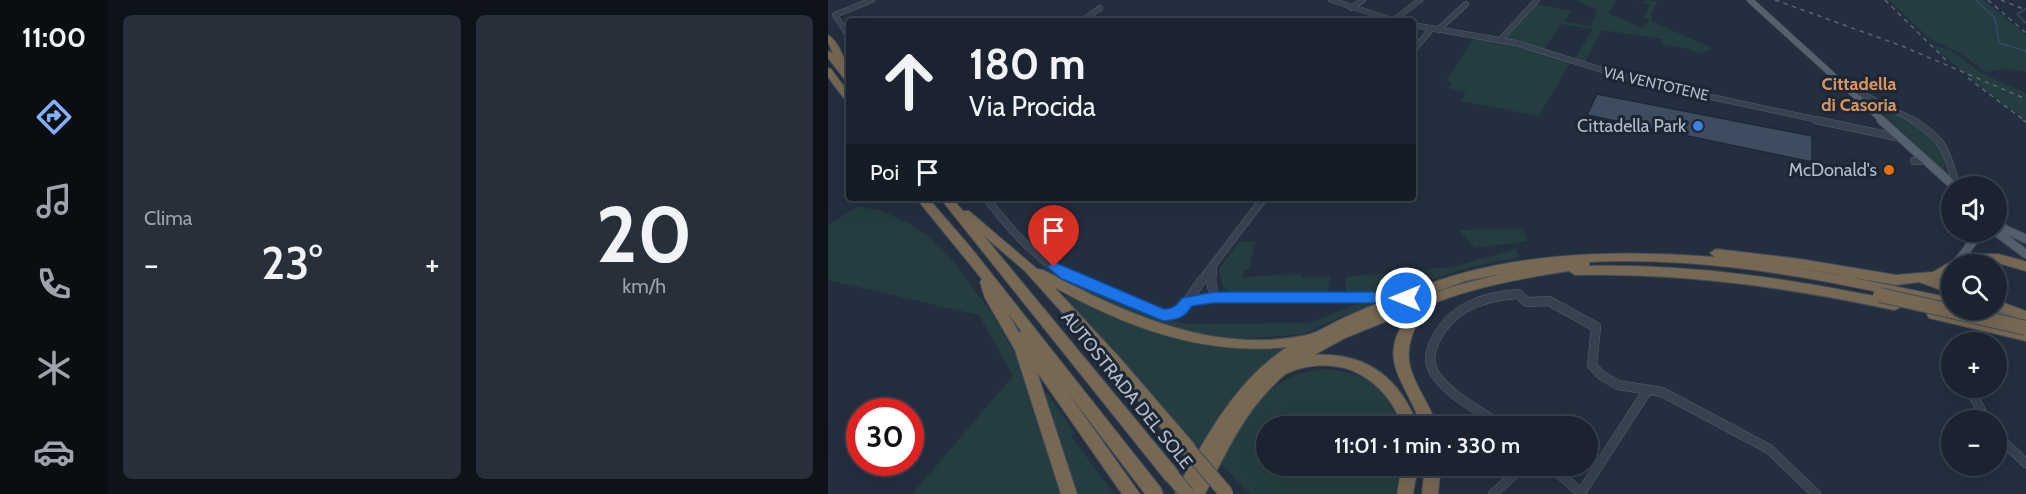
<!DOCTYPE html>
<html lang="it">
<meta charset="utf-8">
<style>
body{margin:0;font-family:Cabin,sans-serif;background:#272f3b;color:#f1f3f6;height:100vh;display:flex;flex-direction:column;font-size:22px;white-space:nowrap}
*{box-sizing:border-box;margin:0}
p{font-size:20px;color:#9fa4aa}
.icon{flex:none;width:33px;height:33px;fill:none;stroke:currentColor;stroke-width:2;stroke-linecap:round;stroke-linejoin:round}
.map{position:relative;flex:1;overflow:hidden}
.side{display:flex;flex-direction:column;gap:15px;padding:15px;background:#0e131a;width:720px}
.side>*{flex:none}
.banner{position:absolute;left:18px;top:18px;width:570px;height:183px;border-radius:6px;box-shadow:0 6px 24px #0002,0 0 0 2px #38404b;background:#1a232f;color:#f1f3f6;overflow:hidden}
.tools{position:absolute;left:1113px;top:176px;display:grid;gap:12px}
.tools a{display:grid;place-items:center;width:66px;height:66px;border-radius:50%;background:#1a232f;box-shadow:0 6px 24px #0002,0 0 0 2px #38404b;font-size:30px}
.speed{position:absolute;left:18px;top:398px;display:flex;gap:12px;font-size:30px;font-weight:700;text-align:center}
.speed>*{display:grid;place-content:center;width:78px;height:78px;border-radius:50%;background:#1a232f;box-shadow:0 6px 24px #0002,0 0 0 2px #38404b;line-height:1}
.speed .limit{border:9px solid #d22;background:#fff;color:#111}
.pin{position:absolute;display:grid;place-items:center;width:51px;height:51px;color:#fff;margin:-62px -26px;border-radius:50% 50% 50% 0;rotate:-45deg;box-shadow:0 0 6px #0007}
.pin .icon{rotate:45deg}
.me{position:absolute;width:66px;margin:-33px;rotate:270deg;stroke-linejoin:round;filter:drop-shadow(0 0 4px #0008)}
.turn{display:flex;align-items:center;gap:21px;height:126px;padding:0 24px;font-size:27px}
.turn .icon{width:78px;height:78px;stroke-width:2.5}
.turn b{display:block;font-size:42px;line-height:51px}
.then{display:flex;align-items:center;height:57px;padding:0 24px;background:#0003;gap:12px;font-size:22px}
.big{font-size:45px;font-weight:600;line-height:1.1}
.side .widget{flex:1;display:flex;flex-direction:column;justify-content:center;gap:9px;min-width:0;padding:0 21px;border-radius:9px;background:#272f3b}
.side .dial{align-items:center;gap:0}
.dial b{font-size:78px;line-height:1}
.heat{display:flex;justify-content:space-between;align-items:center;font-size:33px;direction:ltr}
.side .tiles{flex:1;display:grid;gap:15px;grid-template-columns:repeat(2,1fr)}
.trip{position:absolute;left:428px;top:416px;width:342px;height:60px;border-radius:30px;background:#1a232f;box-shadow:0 6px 24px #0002,0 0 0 2px #38404b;font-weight:600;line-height:60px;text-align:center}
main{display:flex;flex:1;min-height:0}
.dock{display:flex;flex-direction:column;width:108px;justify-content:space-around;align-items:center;background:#0a0e13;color:#9fa4aa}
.dock .icon{width:42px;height:42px}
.dock .active{color:#84b2fe}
.dock b{font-size:27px;color:#f1f3f6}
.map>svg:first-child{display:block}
</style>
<main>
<nav class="dock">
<b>11:00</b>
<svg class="icon active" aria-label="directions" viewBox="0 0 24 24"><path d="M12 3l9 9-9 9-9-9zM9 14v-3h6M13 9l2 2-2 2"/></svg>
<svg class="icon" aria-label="music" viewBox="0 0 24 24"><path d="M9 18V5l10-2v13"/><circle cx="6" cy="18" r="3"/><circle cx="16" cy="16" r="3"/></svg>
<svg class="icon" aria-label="phone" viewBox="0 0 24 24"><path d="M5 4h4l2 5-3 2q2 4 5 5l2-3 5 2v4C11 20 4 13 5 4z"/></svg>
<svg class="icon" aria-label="climate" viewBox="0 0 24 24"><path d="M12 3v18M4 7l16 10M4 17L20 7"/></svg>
<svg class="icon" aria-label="car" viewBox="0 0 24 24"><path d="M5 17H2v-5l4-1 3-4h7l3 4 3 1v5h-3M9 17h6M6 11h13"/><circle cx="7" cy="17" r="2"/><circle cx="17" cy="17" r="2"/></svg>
</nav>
<section class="side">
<div class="tiles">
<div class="widget"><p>Clima</p>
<div class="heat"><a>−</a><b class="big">23°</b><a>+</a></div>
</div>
<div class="widget dial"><b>20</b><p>km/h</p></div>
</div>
</section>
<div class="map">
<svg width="1198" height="494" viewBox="0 0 1198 494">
<rect width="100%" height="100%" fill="#232f3f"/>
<!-- green -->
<path fill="#253d40" d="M748 0H788L780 13 814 28 821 21V19L816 18 822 4 816 3 811 6 818 0 829 2 822 15 824 16 823 21 884 48 872 54 859 48 834 45V39L774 30 756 64 746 60 765 29 733 24 716 49 677 39 709 4 743 11 737 22 763 26 769 10Z
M1061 0H1156L1198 35V72L1178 69 1157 72 1132 53 1103 40Z
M646 38C680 42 711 51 742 63L711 116 632 101 638 92 620 88 624 83 618 81Z
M1103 45 1122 50 1155 74 1198 93V120L1164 96Z
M1047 105H1051C1067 114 1102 129 1111 146 1115 153 1116 162 1117 170H1114Z
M31 206 54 211 82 224 101 237 120 255 164 313 194 367 233 494H84L185 376 151 315 0 280V225Z
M695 229 699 241 647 248 631 230Z
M427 241 421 270H416L415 277 473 274V278L502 277 499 293 403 294 395 287 391 269 411 242Z
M688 249 691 257 638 268 570 292H518V277L624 267Z
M205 258 236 277 334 318 359 324 482 323 538 300 545 303 542 307 517 315 475 334 416 339 393 338 334 327 239 285 220 272Z
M242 293 333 334 459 345C416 380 399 401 372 449L236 298Z
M500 369C541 375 557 387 571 426H438V465H574L567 494H422L392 463C422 415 437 372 500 369Z
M219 393 247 433 243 436 286 494H247L214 395Z"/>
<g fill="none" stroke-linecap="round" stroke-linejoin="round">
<!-- stream -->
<path stroke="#354967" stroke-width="1.5" d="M1148 0 1167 18 1171 43 1198 51
M1198 9 1189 14 1198 23"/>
</g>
<!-- building -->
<path fill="#3e4c5f" stroke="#1e2836" stroke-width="1.5" d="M769 94 984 136V162L759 115Z"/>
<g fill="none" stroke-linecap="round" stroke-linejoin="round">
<defs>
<path id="minor-far2" d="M503 0 567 21
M523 8 535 0
M254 21 272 8
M565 21 592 0
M585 25 688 43 813 82 995 121
M610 30 638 4
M21 37 7 15 44 0
M672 40 709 0
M585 51 604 28
M1017 85 1087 121"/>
<path id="minor-far1" d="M988 120 1073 138
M1085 120C1119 142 1117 150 1129 186
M1086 161H1093
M158 198C185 233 210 262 251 282
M372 282 436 198
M384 282 385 269"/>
<path id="minor" d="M248 280 335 315C356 315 362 295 374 280
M383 280 386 297
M359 302 386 297 573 298
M1141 387 1158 420
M674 426C652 410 620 396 606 372 600 362 602 351 607 341 622 308 656 296 690 294L699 302 721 301 768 327 764 365 773 375 790 385 834 392 941 449 988 494
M1168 435 1198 463
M721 465 754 494
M753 493 819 391
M665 494 697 465"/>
<path id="major-far2" d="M922 0 1055 121"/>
<path id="major-far1" d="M1053 120 1126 186
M1168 225 1198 239
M1167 231 1198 254
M1128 264 1153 231"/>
<path id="major" d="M1168 309 1192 322"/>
<path id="highway" d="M0 35C12 42 21 68 21 82L18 81 0 58V51L5 54 0 42Z
M0 68 3 69 21 93V102L18 101 0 77Z
M88 198H100L144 249 333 488 335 494H317L238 390 312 494H294L209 372 249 494H233L187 350 157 298 152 282 154 279ZM180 313 193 331 191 333Z
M112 198H124L135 211H141L209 269 215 270C296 313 385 355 479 335 492 332 507 321 520 316 558 299 598 283 639 272 720 251 804 251 887 257L882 253 888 249 972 259 1068 275 1105 272 1124 261 1130 264H1124V271L1110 280 1124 284V294L1091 282 1068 285 951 265 1006 274 1124 298V308C1035 288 947 269 857 263 825 261 792 260 761 262V266C864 264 965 279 1066 300L1071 302 1073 305 1071 308 1066 310C960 287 855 273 747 275L741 271C695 278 650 286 606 303 604 311 589 321 585 333 570 371 598 392 609 426H593C579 380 544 360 584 311L517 338 486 355C538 352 572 378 590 426H574C565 400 549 381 523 370 504 363 478 364 460 373 456 374 452 379 449 382 416 412 397 455 377 494H347C352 481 360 469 367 457 391 415 417 375 459 347 375 356 298 327 226 287L291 357 367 445 369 450 367 455 361 457 355 455 281 365 197 271 155 235 350 471 352 476 350 481 344 484 338 481ZM673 274 626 286 588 299 637 281Z
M1155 254H1170L1196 261 1198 262V271L1170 263 1136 264 1144 257Z
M1168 300 1198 311V321L1165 309H1168Z
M1106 309 1198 331V341L1101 318 1099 314 1101 310Z
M574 465H590L585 494H569Z
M597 465H613L610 494H594Z"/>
</defs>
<!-- minor-far2 casing -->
<use href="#minor-far2" stroke="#555f6d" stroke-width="6"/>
<!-- minor-far1 casing -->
<use href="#minor-far1" stroke="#555f6d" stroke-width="8"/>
<!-- minor casing -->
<use href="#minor" stroke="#555f6d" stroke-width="10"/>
<!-- major-far2 casing -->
<use href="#major-far2" stroke="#404a58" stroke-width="7"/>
<!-- major-far1 casing -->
<use href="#major-far1" stroke="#404a58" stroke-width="10"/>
<!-- major casing -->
<use href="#major" stroke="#404a58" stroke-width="13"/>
<!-- highway casing -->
<use href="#highway" stroke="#424c5a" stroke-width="2"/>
<!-- minor-far2 -->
<use href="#minor-far2" stroke="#37414f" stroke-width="5"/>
<!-- minor-far1 -->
<use href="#minor-far1" stroke="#37414f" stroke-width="7"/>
<!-- minor -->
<use href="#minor" stroke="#37414f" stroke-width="9"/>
<!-- major-far2 -->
<use href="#major-far2" stroke="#55606f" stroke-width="6"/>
<!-- major-far1 -->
<use href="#major-far1" stroke="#55606f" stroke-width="8"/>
<!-- major -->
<use href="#major" stroke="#55606f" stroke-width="11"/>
<!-- highway -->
<use href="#highway" fill="#766853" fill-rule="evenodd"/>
<!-- rail-far1 -->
<path stroke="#586576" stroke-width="1.5" stroke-dasharray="4.5 4.5" stroke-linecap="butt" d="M947 0 1074 46 1198 99
M1057 0 1119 61
M1160 0 1198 33
M1173 0 1198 10
M1140 78 1197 121"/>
<!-- rail -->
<path stroke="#586576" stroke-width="2" stroke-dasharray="5 5" stroke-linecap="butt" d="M1195 120 1198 122"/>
<defs>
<path id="highway-bridge" d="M1052 295 1198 328
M361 450 398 493
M344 476 359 494"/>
</defs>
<!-- highway-bridge casing -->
<use href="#highway-bridge" stroke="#424c5a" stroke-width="16" stroke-linecap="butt"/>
<!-- highway-bridge -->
<use href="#highway-bridge" stroke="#766853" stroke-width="14"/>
</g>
<!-- route -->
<path fill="#1a73e8" stroke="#114b97" stroke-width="1.5" d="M226 262 336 309C345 309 349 305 354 298L386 292H578L583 294 585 298 583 302 578 303H386L364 306C357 318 348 320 335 321L234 279 219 267Z"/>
<!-- markers -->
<circle fill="#3f7fe0" stroke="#1c2634" stroke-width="2" cx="870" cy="126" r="6"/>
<circle fill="#e8710a" stroke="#1c2634" stroke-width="2" cx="1061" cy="170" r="6"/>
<g text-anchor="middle" stroke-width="6" stroke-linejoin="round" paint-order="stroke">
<!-- far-street labels -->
<g font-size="15" fill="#b3bcca" stroke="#1c2634">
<text transform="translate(828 84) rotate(13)" y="5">VIA VENTOTENE</text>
</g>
<!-- far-quarter labels -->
<g font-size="18" font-weight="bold" fill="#db945d" stroke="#1c2634">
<text x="1031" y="90">Cittadella<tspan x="1031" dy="21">di Casoria</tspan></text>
</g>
<!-- poi labels -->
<g font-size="18" fill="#b3bcca" stroke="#1c2634" text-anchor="end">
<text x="858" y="132">Cittadella Park</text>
<text x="1049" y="176">McDonald's</text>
</g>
<!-- street labels -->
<g font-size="18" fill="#b3bcca" stroke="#1c2634">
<text transform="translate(299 390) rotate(51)" y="6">AUTOSTRADA DEL SOLE</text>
</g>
</g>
</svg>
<div class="tools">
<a><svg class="icon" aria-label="sound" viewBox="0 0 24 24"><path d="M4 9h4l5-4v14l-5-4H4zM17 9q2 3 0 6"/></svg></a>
<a><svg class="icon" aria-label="search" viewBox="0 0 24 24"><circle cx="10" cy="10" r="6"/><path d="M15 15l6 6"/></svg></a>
<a>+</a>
<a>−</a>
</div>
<div class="speed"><div class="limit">30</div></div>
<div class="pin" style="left:226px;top:267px;background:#d93025"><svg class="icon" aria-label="arrive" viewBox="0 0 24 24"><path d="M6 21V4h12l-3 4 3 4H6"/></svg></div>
<svg class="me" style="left:578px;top:298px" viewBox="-20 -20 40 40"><circle r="17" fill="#1a73e8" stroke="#fff" stroke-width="3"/><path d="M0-11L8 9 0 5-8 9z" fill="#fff"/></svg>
<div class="trip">11:01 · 1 min · 330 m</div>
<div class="banner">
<div class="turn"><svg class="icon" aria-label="ahead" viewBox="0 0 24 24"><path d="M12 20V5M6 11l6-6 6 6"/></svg><div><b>180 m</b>Via Procida</div></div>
<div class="then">Poi<svg class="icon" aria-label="arrive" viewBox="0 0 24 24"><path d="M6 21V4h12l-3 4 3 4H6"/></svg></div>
</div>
</div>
</main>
